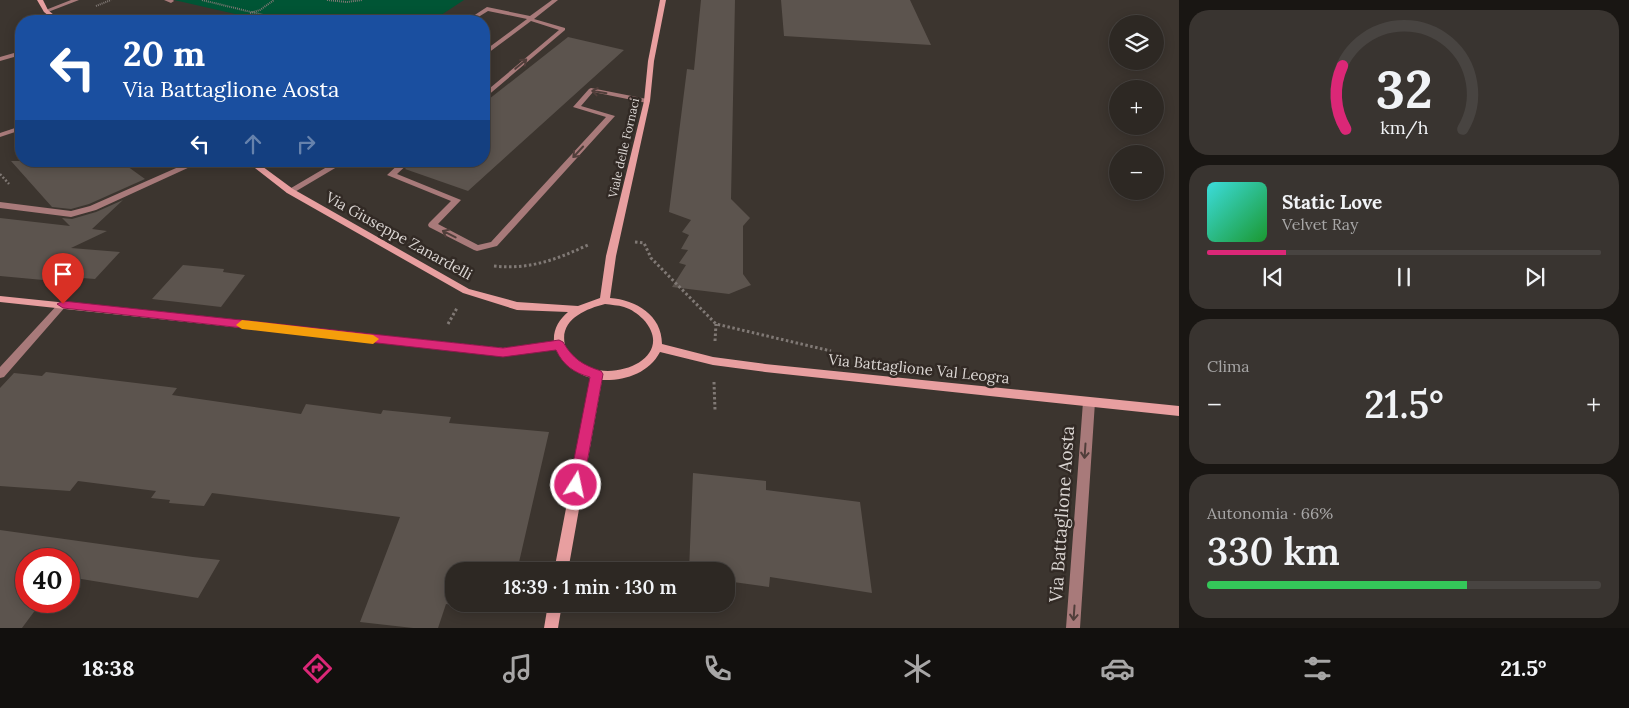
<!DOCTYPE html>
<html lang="it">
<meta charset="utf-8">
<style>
body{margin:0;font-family:Lora,serif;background:#393430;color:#f1f3f6;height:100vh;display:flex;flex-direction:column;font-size:19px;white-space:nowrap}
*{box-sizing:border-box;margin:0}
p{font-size:16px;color:#a7a6a6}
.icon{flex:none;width:28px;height:28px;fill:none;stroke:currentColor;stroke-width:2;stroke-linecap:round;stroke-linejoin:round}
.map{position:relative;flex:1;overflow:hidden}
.sheet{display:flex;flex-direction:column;gap:10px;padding:10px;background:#191613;width:450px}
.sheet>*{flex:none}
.top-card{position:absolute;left:15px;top:15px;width:475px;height:152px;border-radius:20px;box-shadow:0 2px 12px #0003,0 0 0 1px #484441;background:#1a4fa0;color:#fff;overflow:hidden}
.fabs{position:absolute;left:1109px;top:15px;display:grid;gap:10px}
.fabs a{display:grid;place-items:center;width:55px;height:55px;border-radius:50%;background:#2d2823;box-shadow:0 2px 12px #0003,0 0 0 1px #484441;font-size:25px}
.speed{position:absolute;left:15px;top:548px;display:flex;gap:10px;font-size:25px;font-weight:700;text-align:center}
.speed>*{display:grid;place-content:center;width:65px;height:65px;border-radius:50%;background:#2d2823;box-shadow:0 2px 12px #0003,0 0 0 1px #484441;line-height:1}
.speed .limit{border:8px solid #d22;background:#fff;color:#111}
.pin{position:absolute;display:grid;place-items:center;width:42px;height:42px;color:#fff;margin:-51px -21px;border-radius:50% 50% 50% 0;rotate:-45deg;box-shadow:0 0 5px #0007}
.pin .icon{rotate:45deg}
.me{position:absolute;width:55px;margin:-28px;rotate:10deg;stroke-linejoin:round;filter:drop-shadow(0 0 4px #0008)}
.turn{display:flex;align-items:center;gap:18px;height:105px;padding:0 25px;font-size:22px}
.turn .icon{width:65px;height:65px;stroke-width:2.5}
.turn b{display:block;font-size:35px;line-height:42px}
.lanes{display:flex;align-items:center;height:48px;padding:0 25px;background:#0003;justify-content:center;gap:25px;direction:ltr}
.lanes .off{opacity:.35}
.big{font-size:38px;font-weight:600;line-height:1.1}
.sheet .card{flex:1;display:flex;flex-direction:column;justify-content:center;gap:8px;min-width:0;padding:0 18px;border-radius:20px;background:#393430}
.sheet .dial{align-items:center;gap:0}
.dial svg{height:130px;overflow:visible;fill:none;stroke:#484441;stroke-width:7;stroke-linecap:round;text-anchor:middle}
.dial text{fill:#f1f3f6;stroke:none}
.song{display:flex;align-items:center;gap:15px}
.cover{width:60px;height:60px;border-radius:8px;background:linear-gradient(135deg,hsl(180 70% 55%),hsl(130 70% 35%))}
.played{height:5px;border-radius:2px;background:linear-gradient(90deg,#db2777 20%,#484441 20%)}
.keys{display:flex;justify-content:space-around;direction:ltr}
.heat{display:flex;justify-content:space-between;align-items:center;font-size:28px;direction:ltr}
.charge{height:8px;border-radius:4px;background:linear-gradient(90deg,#34c759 66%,#484441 0)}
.trip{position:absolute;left:445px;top:562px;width:290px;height:50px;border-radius:20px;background:#2d2823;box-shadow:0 2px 12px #0003,0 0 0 1px #484441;font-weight:600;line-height:50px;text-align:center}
.tabs{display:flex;height:80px;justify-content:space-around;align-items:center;background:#12100e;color:#a7a6a6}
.tabs .icon{width:35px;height:35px}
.tabs .current{color:#db2777}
.tabs b{font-size:22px;color:#f1f3f6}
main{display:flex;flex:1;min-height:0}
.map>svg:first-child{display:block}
</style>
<main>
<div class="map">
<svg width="1179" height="628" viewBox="0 0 1179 628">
<rect width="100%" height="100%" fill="#3c352f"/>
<!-- green -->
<path fill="#005535" d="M174 0H464L432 21H266Z"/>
<!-- building -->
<path fill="#5c544e" d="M701 0H735L731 199 750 218 743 226V274L751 285 729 294 672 287 686 265 679 263 688 250 681 249 689 235 682 232 691 220 669 212 687 69 694 70Z
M781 0H910L931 45 784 36Z
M568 37 624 50 468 191 405 169 413 161H484V103Z
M11 161H120L145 179 89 204 71 209 52 207Z
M123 200 92 229 107 231 71 248 120 252 95 279 70 277 65 282 0 276V218L70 226 62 218 72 219 96 212Z
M183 265 224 269 223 272 245 275 221 307 152 299Z
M46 372 177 388 172 395 301 414 306 404 381 414 383 410 451 417 449 423 549 432 517 571H454V604H509L507 613 446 604 438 628H413L360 622 400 517 212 493 204 506 169 503 170 500 151 498 156 491 78 481 70 491 0 486V388L14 373 42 376Z
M693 473 766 481V490L860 502 872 593 770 577 769 587 726 581V571H689Z
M0 530 193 557 220 560 198 598 69 577V559H26V601H42L22 628H0Z"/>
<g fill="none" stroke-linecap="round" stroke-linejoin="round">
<!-- path-far2 -->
<path stroke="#807975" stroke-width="2" stroke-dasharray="1 1" stroke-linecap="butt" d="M202 0 288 21
M327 0 347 2 362 0
M96 6 111 0
M250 13 260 10 274 0"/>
<!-- path-far1 -->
<path stroke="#807975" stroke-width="2.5" stroke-dasharray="2 2" stroke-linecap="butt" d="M0 174 9 184"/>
<!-- path -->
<path stroke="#807975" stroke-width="3" stroke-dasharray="2.5 2.5" stroke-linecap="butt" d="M635 242 644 243 651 258 716 324 831 351
M494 266C530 270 558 259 590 244
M448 324 457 308
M715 341 716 324
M714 382 715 410"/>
<!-- lane -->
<path fill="#a87a7a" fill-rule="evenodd" d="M164 0H173L174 1 171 3Z
M552 0H558L534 19 565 28V30L486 97 484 98V93L559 30 531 21 484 56V51L527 19 488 11 472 21H466L467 20 487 7 530 16Z
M591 88 647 99 650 101 647 103 593 92 581 106 615 116 497 246 477 251 474 250 429 227 428 225 429 223 451 201 387 175 402 161H411L397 174 461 200 438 224 478 245 491 242 606 117 573 107 589 89Z
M337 161H347L293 193H287L286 191Z"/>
<!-- street -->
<path fill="#a87a7a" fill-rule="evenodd" d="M71 0H79L48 12 43 11Z
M21 51V55L0 61V57Z
M21 126V130L0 137V133Z
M192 161H203L96 210 71 217 0 208V202L71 211 90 206Z
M63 301 68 304 66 306 4 377 0 378V367L60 302Z
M1089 397 1093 399 1095 402 1080 628H1066L1083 402 1085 399Z"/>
<!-- secondary -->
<path fill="#e89fa0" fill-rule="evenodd" d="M37 0H43L48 10 61 21H55L44 12Z
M660 0H666L654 61 650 101 616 256 610 298C636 300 662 315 662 344L713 357 765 364 1179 406V416L765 372 713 365 660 352C649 373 625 381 602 380L568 571H554L591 378C574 373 564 364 556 349L503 356 0 302V296L503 348 554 342C553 329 559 320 568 312L517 310 463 293 287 193 246 161H255L293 189 469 289 517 302 578 306 600 298 606 256 644 101 648 61ZM605 304C611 305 618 305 624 307 631 309 638 314 643 319 679 358 610 387 576 361 571 357 567 351 565 345 559 320 585 309 605 304Z
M548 604H562L558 628H544Z"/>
</g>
<!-- one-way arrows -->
<defs><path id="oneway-shaft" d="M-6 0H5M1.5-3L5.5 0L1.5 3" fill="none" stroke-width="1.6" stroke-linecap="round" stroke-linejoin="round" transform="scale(1.25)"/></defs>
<g stroke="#503e3a">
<use href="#oneway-shaft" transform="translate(521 64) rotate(-40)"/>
<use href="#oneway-shaft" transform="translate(599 92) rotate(-171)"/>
<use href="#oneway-shaft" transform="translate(578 152) rotate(133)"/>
<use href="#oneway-shaft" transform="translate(449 234) rotate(-153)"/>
<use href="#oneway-shaft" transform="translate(1085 451) rotate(94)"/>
<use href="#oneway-shaft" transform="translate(1074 613) rotate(94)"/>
</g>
<!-- route -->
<path fill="#db2777" stroke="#8e194d" d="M63 301 503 348 559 340 563 342C573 359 583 365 601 371L603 374 583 485 581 489 576 491 571 489 569 485 590 377C574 373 563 365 556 350L503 357 63 308 57 304Z"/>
<!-- slow -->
<path fill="#f59e0b" d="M242 320 373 335 379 339 373 344 242 329 236 325Z"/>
<g text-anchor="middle" stroke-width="5" stroke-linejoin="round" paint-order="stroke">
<!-- far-street labels -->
<g font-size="12" fill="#dad5d2" stroke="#322a25">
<text transform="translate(624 148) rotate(-77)" y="4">Viale delle Fornaci</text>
</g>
<!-- street labels -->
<g font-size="15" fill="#dad5d2" stroke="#322a25">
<text transform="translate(399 236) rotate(29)" y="5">Via Giuseppe Zanardelli</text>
<text transform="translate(919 369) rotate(6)" y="5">Via Battaglione Val Leogra</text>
</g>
<!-- near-street labels -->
<g font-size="18" fill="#dad5d2" stroke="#322a25">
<text transform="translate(1062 514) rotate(-86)" y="6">Via Battaglione Aosta</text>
</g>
</g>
</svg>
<div class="fabs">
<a><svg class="icon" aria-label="layers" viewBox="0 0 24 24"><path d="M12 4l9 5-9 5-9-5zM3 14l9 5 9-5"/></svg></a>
<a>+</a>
<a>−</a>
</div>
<div class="speed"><div class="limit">40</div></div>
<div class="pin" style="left:63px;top:304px;background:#d93025"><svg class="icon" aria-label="arrive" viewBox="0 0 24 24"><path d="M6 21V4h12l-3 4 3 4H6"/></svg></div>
<svg class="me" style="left:576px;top:485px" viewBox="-20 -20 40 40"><circle r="17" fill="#db2777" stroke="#fff" stroke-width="3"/><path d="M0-11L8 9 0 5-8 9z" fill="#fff"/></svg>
<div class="trip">18:39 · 1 min · 130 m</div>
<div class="top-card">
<div class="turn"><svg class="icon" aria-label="left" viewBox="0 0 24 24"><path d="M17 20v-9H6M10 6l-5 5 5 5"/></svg><div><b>20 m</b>Via Battaglione Aosta</div></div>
<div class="lanes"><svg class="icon" aria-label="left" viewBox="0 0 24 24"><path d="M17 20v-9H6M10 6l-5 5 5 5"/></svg><svg class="icon off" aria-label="ahead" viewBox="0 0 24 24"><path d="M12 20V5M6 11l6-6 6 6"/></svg><svg class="icon off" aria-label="right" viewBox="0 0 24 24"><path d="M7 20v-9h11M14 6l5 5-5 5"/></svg></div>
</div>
</div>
<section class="sheet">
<div class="card dial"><svg viewBox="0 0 100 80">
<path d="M14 69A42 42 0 1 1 86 69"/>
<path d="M14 69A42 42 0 0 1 12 30" stroke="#db2777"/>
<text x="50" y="56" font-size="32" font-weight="700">32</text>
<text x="50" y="72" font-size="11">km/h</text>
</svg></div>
<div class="card">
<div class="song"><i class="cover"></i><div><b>Static Love</b><p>Velvet Ray</p></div></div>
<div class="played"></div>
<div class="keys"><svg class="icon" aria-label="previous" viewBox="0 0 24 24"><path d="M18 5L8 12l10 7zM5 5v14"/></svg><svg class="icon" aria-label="pause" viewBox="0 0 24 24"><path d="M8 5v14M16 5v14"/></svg><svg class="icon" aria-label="next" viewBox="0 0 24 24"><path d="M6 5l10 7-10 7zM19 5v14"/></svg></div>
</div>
<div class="card"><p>Clima</p>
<div class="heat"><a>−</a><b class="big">21.5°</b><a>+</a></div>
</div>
<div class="card"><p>Autonomia · 66%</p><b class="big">330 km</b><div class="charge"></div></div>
</section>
</main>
<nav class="tabs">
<b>18:38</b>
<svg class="icon current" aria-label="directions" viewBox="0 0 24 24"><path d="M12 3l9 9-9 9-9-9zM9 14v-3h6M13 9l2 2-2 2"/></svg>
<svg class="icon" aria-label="music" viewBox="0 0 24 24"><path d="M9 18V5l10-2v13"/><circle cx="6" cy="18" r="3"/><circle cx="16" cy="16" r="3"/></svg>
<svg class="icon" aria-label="phone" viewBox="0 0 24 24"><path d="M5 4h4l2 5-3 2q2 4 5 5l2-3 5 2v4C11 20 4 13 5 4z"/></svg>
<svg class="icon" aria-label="climate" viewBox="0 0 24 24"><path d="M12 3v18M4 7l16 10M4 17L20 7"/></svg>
<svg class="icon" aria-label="car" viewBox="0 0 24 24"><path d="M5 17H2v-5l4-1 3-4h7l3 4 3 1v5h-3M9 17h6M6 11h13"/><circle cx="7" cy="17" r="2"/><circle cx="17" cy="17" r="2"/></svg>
<svg class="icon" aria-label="filters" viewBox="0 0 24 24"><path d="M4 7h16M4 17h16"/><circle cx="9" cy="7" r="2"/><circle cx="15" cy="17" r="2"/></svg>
<b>21.5°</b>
</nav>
